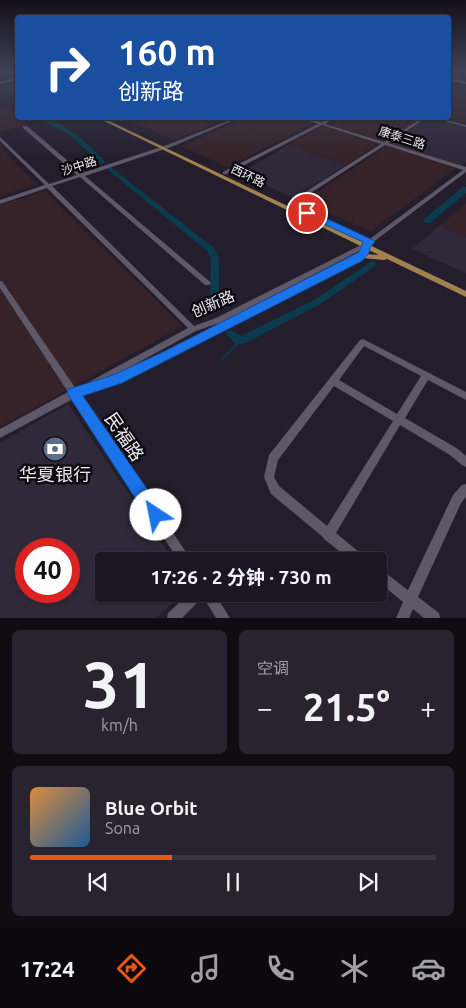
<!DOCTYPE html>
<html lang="zh">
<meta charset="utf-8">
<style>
body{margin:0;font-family:Ubuntu,"Noto Sans SC",sans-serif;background:#28232e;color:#f1f3f6;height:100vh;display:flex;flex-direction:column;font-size:19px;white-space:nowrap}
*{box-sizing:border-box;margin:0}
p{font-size:16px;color:#a09fa5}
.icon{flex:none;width:28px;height:28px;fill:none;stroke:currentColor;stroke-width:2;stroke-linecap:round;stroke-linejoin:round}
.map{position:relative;height:618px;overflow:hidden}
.sheet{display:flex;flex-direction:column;gap:12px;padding:12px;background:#0f0c12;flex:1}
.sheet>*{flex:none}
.top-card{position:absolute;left:15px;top:15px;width:436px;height:105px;border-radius:5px;box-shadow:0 1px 4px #0004,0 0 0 1px #39353f;background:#1a4fa0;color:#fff;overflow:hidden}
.speed{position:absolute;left:15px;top:538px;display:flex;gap:10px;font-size:25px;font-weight:700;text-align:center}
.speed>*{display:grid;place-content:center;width:65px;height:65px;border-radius:50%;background:#1b1621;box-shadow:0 1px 4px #0004,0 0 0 1px #39353f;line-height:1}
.speed .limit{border:8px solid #d22;background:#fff;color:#111}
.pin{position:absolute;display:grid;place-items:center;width:42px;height:42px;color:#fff;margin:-21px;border:2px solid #fff;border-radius:50%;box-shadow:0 1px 5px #0007}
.me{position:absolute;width:55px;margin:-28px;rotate:326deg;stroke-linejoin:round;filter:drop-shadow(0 0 4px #0008)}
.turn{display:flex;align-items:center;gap:18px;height:105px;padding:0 20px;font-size:22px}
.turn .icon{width:65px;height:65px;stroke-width:2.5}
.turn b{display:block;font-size:35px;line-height:42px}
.big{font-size:38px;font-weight:700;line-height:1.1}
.sheet .widget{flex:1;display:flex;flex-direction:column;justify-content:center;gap:8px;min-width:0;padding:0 18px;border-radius:8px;background:#28232e}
.sheet .dial{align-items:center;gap:0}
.dial b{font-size:65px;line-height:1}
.song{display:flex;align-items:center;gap:15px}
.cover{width:60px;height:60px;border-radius:8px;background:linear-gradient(135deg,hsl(30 70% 55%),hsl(210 70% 35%))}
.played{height:5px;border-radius:2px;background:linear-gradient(90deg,#ea580c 35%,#39353f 35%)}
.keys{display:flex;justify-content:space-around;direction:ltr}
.heat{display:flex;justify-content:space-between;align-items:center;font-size:28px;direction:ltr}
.sheet .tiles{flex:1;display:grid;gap:12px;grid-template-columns:1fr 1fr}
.widget:last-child{grid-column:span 2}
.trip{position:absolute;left:95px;top:552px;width:292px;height:50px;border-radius:5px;background:#1b1621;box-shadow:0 1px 4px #0004,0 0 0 1px #39353f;font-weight:700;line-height:50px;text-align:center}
.tab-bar{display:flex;height:80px;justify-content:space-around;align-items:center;background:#0b090d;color:#a09fa5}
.tab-bar .icon{width:35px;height:35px}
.tab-bar .active{color:#ea580c}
.tab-bar b{font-size:22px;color:#f1f3f6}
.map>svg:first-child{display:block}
</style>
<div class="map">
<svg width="466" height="618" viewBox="0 0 466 618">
<rect width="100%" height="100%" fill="#241e2c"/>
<!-- commercial -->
<path fill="#2f2939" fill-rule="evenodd" d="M430 118 466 127V162L462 166 390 143Z
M288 145 346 165 293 198 240 173Z
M439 226 466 237V273L412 249Z
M68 404 174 561H104V594H183L156 618H0V443ZM26 549H69V591H26Z"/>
<!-- industrial -->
<path fill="#352329" d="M449 86 466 90V123L446 118H449Z
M10 107 18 118 28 125 0 132V109Z
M124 118H228L174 140Z
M246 118H297L314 123 228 167 181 146Z
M339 118H422L383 142 333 126 331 122Z
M320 127 333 128 372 141 375 146 346 165 288 145Z
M0 146 37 184 0 196Z
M387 146 456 168 371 231 303 202Z
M45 191 182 326 0 427V205Z
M466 203V237L439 226Z"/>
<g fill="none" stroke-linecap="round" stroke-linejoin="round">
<!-- stream -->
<path stroke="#0a3b4e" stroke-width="2" d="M221 360 240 341"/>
<!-- river -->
<path fill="#0a3b4e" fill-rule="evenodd" d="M5 85H9L18 93V97L5 87Z
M37 118C58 115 93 148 106 163L101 164 69 134Z
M108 168H112L214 248 219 259V307L218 309H210L209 307 211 259 207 251 108 170Z
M463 187H466V193L430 223H424V219Z
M372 261 375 262 376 264 375 266 322 303 244 344H236L226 334 227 331 231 330 241 336 316 299Z"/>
<!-- minor -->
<path fill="#5f5868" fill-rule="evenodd" d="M235 118H239L171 147 85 176 209 281 211 283 209 285H205L80 177 52 186 194 326 216 318 363 244 463 170 385 145 292 205H288V203L381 144 322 125 227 174H223V172L318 124 302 119 301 118H306L321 122 331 118H335L334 119 325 124 384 142 422 118H426L425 119 388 143 466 167V172L368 246 367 253 360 260C271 304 185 354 92 392L89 393 86 392 80 395 192 561H179L73 399 0 438V429L68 392 0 288V281H2L76 389 188 328 47 188 0 204V200L45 185 0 141V137L49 184 77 175 23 128V126H27L82 173 167 145ZM361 250V252L356 258 189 341 119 373 196 331 222 322Z
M434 118H439L466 125V127Z
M363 339 466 392V400L428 380 405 418 458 449 466 456V467L462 465 450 455 400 425 336 533 365 557 367 561H352L324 539 323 537 271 494 264 477 269 455 360 340ZM364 346 421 376 397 414 339 380ZM334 386 393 421 327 526 279 486 274 477 278 460Z
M466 484V497L461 503 418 597 439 613 440 618H424L413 609 409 618H396L403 602 379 582V569L383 571 408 590 453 495 462 485Z
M189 594H215L230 618H216L203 597 182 618H167L168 613Z"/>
<!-- major -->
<path fill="#a28151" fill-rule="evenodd" d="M18 77V79L0 84V82Z
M449 78 466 82V84L449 80Z
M98 118H103L466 291V297L387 259 384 260 362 258 361 256 365 254 379 255Z"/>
<!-- rail -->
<path stroke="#8d8894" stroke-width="1" stroke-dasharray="3 3" stroke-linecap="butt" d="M449 78 466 82"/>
</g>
<!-- sky -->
<linearGradient id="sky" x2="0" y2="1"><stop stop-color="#141018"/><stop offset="0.45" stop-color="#3f4156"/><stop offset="1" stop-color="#3f4156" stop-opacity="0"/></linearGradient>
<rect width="466" height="158" fill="url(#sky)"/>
<!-- route -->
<path fill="#1a73e8" stroke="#114b97" d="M304 211H310L373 240 375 242 370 247 369 253 362 261 122 383 83 396 161 509 164 515 161 521 156 524 150 521 67 393 69 389 113 375 163 352 359 252 363 242 304 215Z"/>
<!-- icons -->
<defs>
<symbol id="bank-disc" viewBox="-11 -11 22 22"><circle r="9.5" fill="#5c6f8a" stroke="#0c0a0f"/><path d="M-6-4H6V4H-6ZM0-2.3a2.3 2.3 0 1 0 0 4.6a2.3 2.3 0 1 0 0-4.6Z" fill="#fff"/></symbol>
</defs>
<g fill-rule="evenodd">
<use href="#bank-disc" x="41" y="435" width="28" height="28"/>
</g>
<g text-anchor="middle" stroke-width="5" stroke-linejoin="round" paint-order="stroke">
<!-- far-street labels -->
<g font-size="12" fill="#ede9f3" stroke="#0c0a0f">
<text transform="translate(402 138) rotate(18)" y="4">康泰三路</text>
<text transform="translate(79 166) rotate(-18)" y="4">沙中路</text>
<text transform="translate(248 176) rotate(26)" y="4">西环路</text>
</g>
<!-- street labels -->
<g font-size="15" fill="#ede9f3" stroke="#0c0a0f">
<text transform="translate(213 304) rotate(-23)" y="5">创新路</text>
</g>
<!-- near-street labels -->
<g font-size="18" fill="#ede9f3" stroke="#0c0a0f">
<text transform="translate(124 437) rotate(56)" y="6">民福路</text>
</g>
<!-- near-poi labels -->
<g font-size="18" fill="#ede9f3" stroke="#0c0a0f">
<text x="55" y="481">华夏银行</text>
</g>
</g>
</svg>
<div class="speed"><div class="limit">40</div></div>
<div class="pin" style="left:307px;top:213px;background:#d93025"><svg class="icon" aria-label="arrive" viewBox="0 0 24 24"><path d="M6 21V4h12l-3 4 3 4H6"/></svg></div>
<svg class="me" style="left:156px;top:515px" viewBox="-20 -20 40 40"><circle r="19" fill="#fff"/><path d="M0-13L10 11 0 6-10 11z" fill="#1a73e8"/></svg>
<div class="trip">17:26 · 2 分钟 · 730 m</div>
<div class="top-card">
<div class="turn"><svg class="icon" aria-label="right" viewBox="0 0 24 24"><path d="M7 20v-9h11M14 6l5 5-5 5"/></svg><div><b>160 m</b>创新路</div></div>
</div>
</div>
<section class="sheet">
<div class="tiles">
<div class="widget dial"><b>31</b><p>km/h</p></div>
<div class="widget"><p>空调</p>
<div class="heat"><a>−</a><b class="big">21.5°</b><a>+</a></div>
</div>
<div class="widget">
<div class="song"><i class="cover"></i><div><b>Blue Orbit</b><p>Sona</p></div></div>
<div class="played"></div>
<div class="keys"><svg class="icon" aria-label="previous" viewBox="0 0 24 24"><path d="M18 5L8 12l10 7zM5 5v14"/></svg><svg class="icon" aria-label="pause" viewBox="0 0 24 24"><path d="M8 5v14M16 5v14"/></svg><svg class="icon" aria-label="next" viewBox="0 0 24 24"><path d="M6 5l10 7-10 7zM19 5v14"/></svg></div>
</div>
</div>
</section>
<nav class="tab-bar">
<b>17:24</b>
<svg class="icon active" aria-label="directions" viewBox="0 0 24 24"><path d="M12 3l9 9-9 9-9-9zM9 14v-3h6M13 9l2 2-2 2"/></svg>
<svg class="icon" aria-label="music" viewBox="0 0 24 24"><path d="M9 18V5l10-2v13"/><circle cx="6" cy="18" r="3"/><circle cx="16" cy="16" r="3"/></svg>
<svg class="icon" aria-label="phone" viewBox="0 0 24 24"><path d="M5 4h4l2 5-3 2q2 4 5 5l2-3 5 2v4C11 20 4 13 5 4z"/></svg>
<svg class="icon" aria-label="climate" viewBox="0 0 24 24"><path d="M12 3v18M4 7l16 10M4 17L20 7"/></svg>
<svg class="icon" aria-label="car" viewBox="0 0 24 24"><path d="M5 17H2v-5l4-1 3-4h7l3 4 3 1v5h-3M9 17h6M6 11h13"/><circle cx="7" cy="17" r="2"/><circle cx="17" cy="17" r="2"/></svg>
</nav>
